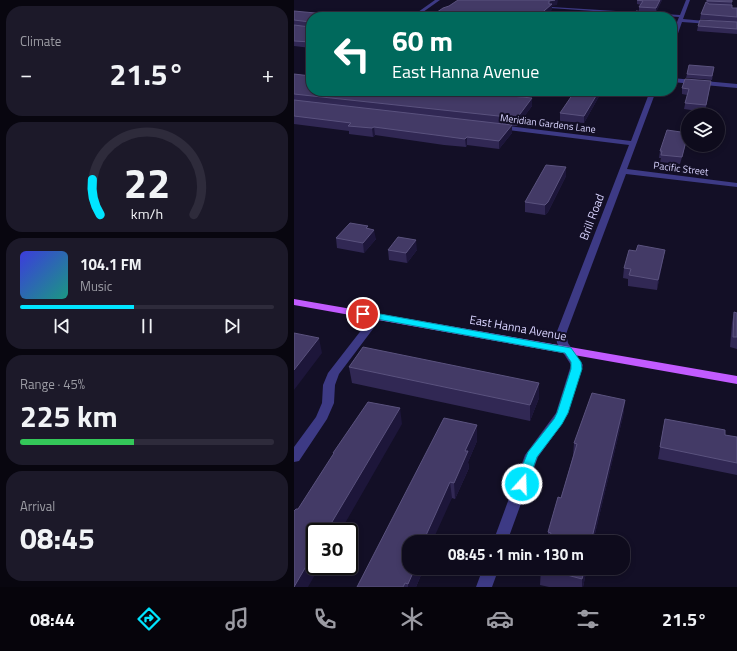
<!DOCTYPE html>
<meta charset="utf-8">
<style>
body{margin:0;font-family:"Titillium Web",sans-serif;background:#1c1929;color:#f1f3f6;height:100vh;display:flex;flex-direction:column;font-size:15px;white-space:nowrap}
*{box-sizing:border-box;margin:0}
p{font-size:13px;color:#9b9ba3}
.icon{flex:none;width:22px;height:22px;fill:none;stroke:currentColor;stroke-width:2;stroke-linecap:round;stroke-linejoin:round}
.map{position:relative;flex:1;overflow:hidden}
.sheet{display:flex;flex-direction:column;gap:6px;padding:6px;background:#08060f;width:294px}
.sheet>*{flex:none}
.banner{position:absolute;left:12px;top:12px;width:371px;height:84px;border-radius:16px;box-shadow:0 2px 6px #0003,0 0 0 1px #2e2b3b;background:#00695c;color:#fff;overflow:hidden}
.fabs{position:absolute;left:387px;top:108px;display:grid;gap:8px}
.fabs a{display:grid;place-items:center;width:44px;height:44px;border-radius:50%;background:#0e0b1c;box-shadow:0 2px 6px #0003,0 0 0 1px #2e2b3b;font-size:20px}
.speed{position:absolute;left:12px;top:523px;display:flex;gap:8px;font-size:20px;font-weight:700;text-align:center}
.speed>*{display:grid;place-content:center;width:52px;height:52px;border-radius:50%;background:#0e0b1c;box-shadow:0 2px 6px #0003,0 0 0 1px #2e2b3b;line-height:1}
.speed .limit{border:2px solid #111;border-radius:6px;background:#fff;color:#111}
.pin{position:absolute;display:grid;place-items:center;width:34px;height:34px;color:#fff;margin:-17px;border:2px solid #fff;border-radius:50%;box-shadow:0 1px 4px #0007}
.me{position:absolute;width:44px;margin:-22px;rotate:20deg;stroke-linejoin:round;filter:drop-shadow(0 0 3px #0008)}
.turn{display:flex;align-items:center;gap:14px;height:84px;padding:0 20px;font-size:18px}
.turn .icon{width:52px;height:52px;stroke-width:2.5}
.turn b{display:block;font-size:28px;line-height:34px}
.big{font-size:30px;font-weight:700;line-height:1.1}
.sheet .card{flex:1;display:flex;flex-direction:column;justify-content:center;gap:6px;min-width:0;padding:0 14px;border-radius:16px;background:#1c1929}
.sheet .dial{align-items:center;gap:0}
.dial svg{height:104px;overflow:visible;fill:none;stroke:#2e2b3b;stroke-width:7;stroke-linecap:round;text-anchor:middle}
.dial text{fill:#f1f3f6;stroke:none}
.song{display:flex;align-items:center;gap:12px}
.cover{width:48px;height:48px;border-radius:6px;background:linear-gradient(135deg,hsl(240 70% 55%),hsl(170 70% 35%))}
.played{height:4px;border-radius:2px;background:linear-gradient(90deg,#00e5ff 45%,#2e2b3b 45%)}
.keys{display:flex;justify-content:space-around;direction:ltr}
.heat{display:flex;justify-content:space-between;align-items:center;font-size:22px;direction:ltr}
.charge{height:6px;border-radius:3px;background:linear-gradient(90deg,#34c759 45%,#2e2b3b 0)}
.trip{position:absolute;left:108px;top:535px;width:228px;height:40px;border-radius:16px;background:#0e0b1c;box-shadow:0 2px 6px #0003,0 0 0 1px #2e2b3b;font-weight:700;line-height:40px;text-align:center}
.tab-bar{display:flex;height:64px;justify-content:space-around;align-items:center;background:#06040b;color:#9b9ba3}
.tab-bar .icon{width:28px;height:28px}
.tab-bar .selected{color:#00e5ff}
.tab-bar b{font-size:18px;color:#f1f3f6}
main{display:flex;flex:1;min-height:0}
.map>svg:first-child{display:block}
</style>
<main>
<section class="sheet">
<div class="card"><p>Climate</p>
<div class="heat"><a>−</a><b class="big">21.5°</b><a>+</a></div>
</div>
<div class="card dial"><svg viewBox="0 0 100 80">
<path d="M14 69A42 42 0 1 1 86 69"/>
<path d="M14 69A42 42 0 0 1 8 42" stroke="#00e5ff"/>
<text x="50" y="56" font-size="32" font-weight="700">22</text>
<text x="50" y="72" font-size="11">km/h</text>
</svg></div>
<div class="card">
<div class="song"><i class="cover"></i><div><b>104.1 FM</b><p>Music</p></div></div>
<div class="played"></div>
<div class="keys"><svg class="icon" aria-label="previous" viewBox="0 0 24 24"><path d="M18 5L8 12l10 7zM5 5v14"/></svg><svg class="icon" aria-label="pause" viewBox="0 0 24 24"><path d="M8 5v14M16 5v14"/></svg><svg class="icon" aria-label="next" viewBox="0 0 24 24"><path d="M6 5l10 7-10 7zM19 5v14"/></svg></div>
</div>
<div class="card"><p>Range · 45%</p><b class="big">225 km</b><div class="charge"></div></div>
<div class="card"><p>Arrival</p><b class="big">08:45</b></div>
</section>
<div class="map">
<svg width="443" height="587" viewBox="0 0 443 587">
<rect width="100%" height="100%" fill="#130f26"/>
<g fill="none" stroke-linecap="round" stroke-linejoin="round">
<!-- minor -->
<path fill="#3d3a85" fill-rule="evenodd" d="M141 0H146L122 17H117Z
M392 0H396L389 19 443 24V26L388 22 381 42 378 44V35L385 17 256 8 258 7 386 15Z
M378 78 443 84V88L378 82Z
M356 91H362L333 169 443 183V187L332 174 272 334 274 343 289 365 274 413 268 424 244 457 213 542H199L231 455 262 413 277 365 263 343 262 334 335 145 205 129 202 127 205 125 337 141Z
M83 314 88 317 45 374 41 385 40 403 33 419 5 461 0 462V447L22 417 28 403 29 385 34 373 79 315Z
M189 568H205L198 587H182Z"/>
<!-- major -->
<path fill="#c25bff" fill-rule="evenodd" d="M0 299 443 376V384L0 305Z"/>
</g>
<!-- wall -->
<path fill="#312854" d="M343 0H368L362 12 345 11V7L347 5 343 4Z
M413 0H438V8H443V34L403 31 404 26 436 22 406 19 407 14Z
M0 11 17 17V48L0 46Z
M420 67 418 80 392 78 393 74Z
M0 74 238 106 223 126H218V133L205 149 173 145 172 147 150 145 81 135 79 137 55 134V131L0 124Z
M416 87 411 112 390 109 393 95 388 94V88Z
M308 91 290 123 266 121V113Z
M393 140 386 164 366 162 367 158H365L366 151Z
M272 167V176L254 212 251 215 231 212V202Z
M74 226V229L82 239 70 253 43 248 42 238Z
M94 250H123L113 263 95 260Z
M371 250 363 290 334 286V279L329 278 330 268Z
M440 312 443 313V349L436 347 438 323Z
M55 367 245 383V398L236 421 58 383Z
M331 400 329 416 299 542H254V532L267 498 279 456 280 443Z
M371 419 431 435 443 437V475L364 459Z
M183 425V441L174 462 175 468 161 499 158 498 115 542 130 568 122 587H63Z
M247 568H293L289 587H255L246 585Z"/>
<!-- shaded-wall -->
<path fill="#1d163a" d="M261 0H264L263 5 258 6V10L250 17H243L255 1Z
M366 0H368L362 12V8Z
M305 91H308L290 123V116Z
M238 98V106L223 126V118Z
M218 125V133L205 149V141Z
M80 127 81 135 79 137 78 128Z
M173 137V145L172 147 171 139Z
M272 167V176L254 212 251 215V205Z
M74 226 75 235 80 230 82 239 70 253 69 243 72 228Z
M122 240 123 250 113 263 112 253Z
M371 250 363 290 364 280Z
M25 338 28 353 0 390V370Z
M245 383V398L236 421V405Z
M331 400 329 416 299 542H297Z
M106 408 108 424 46 532H32Z
M183 425V441L174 462 175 468 161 499 160 483 171 451Z
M156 482 158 498 138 542H129Z
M21 551V566H26L14 587H0Z
M121 568H130L122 587H114V584Z
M291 568H293L289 587H288V579Z"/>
<!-- building -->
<path fill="#433a66" stroke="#5a527e" d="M164 0H261L255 1V4H258L243 17H136L149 8 155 6Z
M343 0H366L362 8 345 7 349 1Z
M413 0H438V2L413 1Z
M412 2 415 4 438 5V8H443V17L407 14Z
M0 11 64 17H17V23L16 22 0 20Z
M342 11 359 13V14H362L361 17H345V16H340Z
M406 20 443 22V29L404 26Z
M0 25 16 27 17 25V42L0 41Z
M395 65 420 67 418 76 393 74Z
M0 74 17 76V91H165L238 98 223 118 0 94Z
M391 79 417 81 412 105 391 103 395 89 388 88Z
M281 91H305L290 116 266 113Z
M0 100 218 125 205 141 173 137 171 139 149 136 80 127 78 128 54 126 57 123 0 116Z
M373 130 394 133 388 157 367 155 368 151H366Z
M252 165 272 167 254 202 251 205 231 202Z
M56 223 74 226 72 228 80 230 69 243 42 238Z
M104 237 122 240 112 253 94 250Z
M344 245 371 250 364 280 335 275 337 269 330 268 335 250 342 251Z
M440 312 443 313V337H439Z
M0 333 25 338 0 370Z
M69 347 245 383 236 405 55 367Z
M298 393 331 400 297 542H254L257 533 254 532 264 497 267 498 283 444 280 443Z
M74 402 106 408 32 532H21V551L0 587V511L2 509H4L40 453H39Z
M150 418 183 425 171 451H174L160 483 156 482 129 542H115V568H121L114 584 111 583 109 587H63Z
M371 419 431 430V435L443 437V463L366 447Z
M247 568H291L288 579Z"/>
<!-- route -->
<path fill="#00e5ff" stroke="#0095a6" d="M69 311 277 348 287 362 288 369 274 413 268 424 243 457 232 488 228 489 223 488 221 484 234 452 260 419 263 413 277 369V362L271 353 66 316 64 314Z"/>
<g text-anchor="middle" stroke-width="4" stroke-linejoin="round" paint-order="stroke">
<!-- far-street labels -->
<g font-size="10" fill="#d9d4ff" stroke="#130f26">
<text transform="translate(254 123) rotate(7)" y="4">Meridian Gardens Lane</text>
<text transform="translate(387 168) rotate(7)" y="4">Pacific Street</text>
</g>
<!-- street labels -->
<g font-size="12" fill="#d9d4ff" stroke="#130f26">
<text transform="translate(298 217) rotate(-69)" y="4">Brill Road</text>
<text transform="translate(224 328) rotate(10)" y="4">East Hanna Avenue</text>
</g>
</g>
</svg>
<div class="fabs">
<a><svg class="icon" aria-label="layers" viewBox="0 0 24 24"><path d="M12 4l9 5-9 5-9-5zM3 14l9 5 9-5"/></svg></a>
</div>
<div class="speed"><div class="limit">30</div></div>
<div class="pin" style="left:69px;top:314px;background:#d93025"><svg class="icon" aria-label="arrive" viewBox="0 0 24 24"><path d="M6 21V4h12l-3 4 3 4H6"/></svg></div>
<svg class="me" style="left:228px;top:484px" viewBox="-20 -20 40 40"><circle r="17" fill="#00e5ff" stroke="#fff" stroke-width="3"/><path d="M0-11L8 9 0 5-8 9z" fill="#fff"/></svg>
<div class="trip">08:45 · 1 min · 130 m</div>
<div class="banner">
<div class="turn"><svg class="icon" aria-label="left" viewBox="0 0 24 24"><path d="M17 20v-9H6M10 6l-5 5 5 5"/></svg><div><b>60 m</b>East Hanna Avenue</div></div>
</div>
</div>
</main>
<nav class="tab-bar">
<b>08:44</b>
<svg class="icon selected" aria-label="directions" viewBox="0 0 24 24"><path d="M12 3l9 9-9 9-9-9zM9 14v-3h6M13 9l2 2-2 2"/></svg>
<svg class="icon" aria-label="music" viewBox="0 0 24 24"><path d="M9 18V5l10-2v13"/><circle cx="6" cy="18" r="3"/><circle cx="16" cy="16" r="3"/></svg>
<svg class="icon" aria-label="phone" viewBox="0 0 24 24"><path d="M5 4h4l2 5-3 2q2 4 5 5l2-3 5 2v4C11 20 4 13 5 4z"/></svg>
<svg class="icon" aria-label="climate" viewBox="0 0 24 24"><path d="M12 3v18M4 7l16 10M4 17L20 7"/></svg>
<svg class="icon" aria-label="car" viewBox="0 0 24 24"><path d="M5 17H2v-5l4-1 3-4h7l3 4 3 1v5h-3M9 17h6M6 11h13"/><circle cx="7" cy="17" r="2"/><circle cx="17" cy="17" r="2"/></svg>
<svg class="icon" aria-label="filters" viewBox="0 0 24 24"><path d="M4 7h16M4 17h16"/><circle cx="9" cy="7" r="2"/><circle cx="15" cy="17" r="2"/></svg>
<b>21.5°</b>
</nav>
